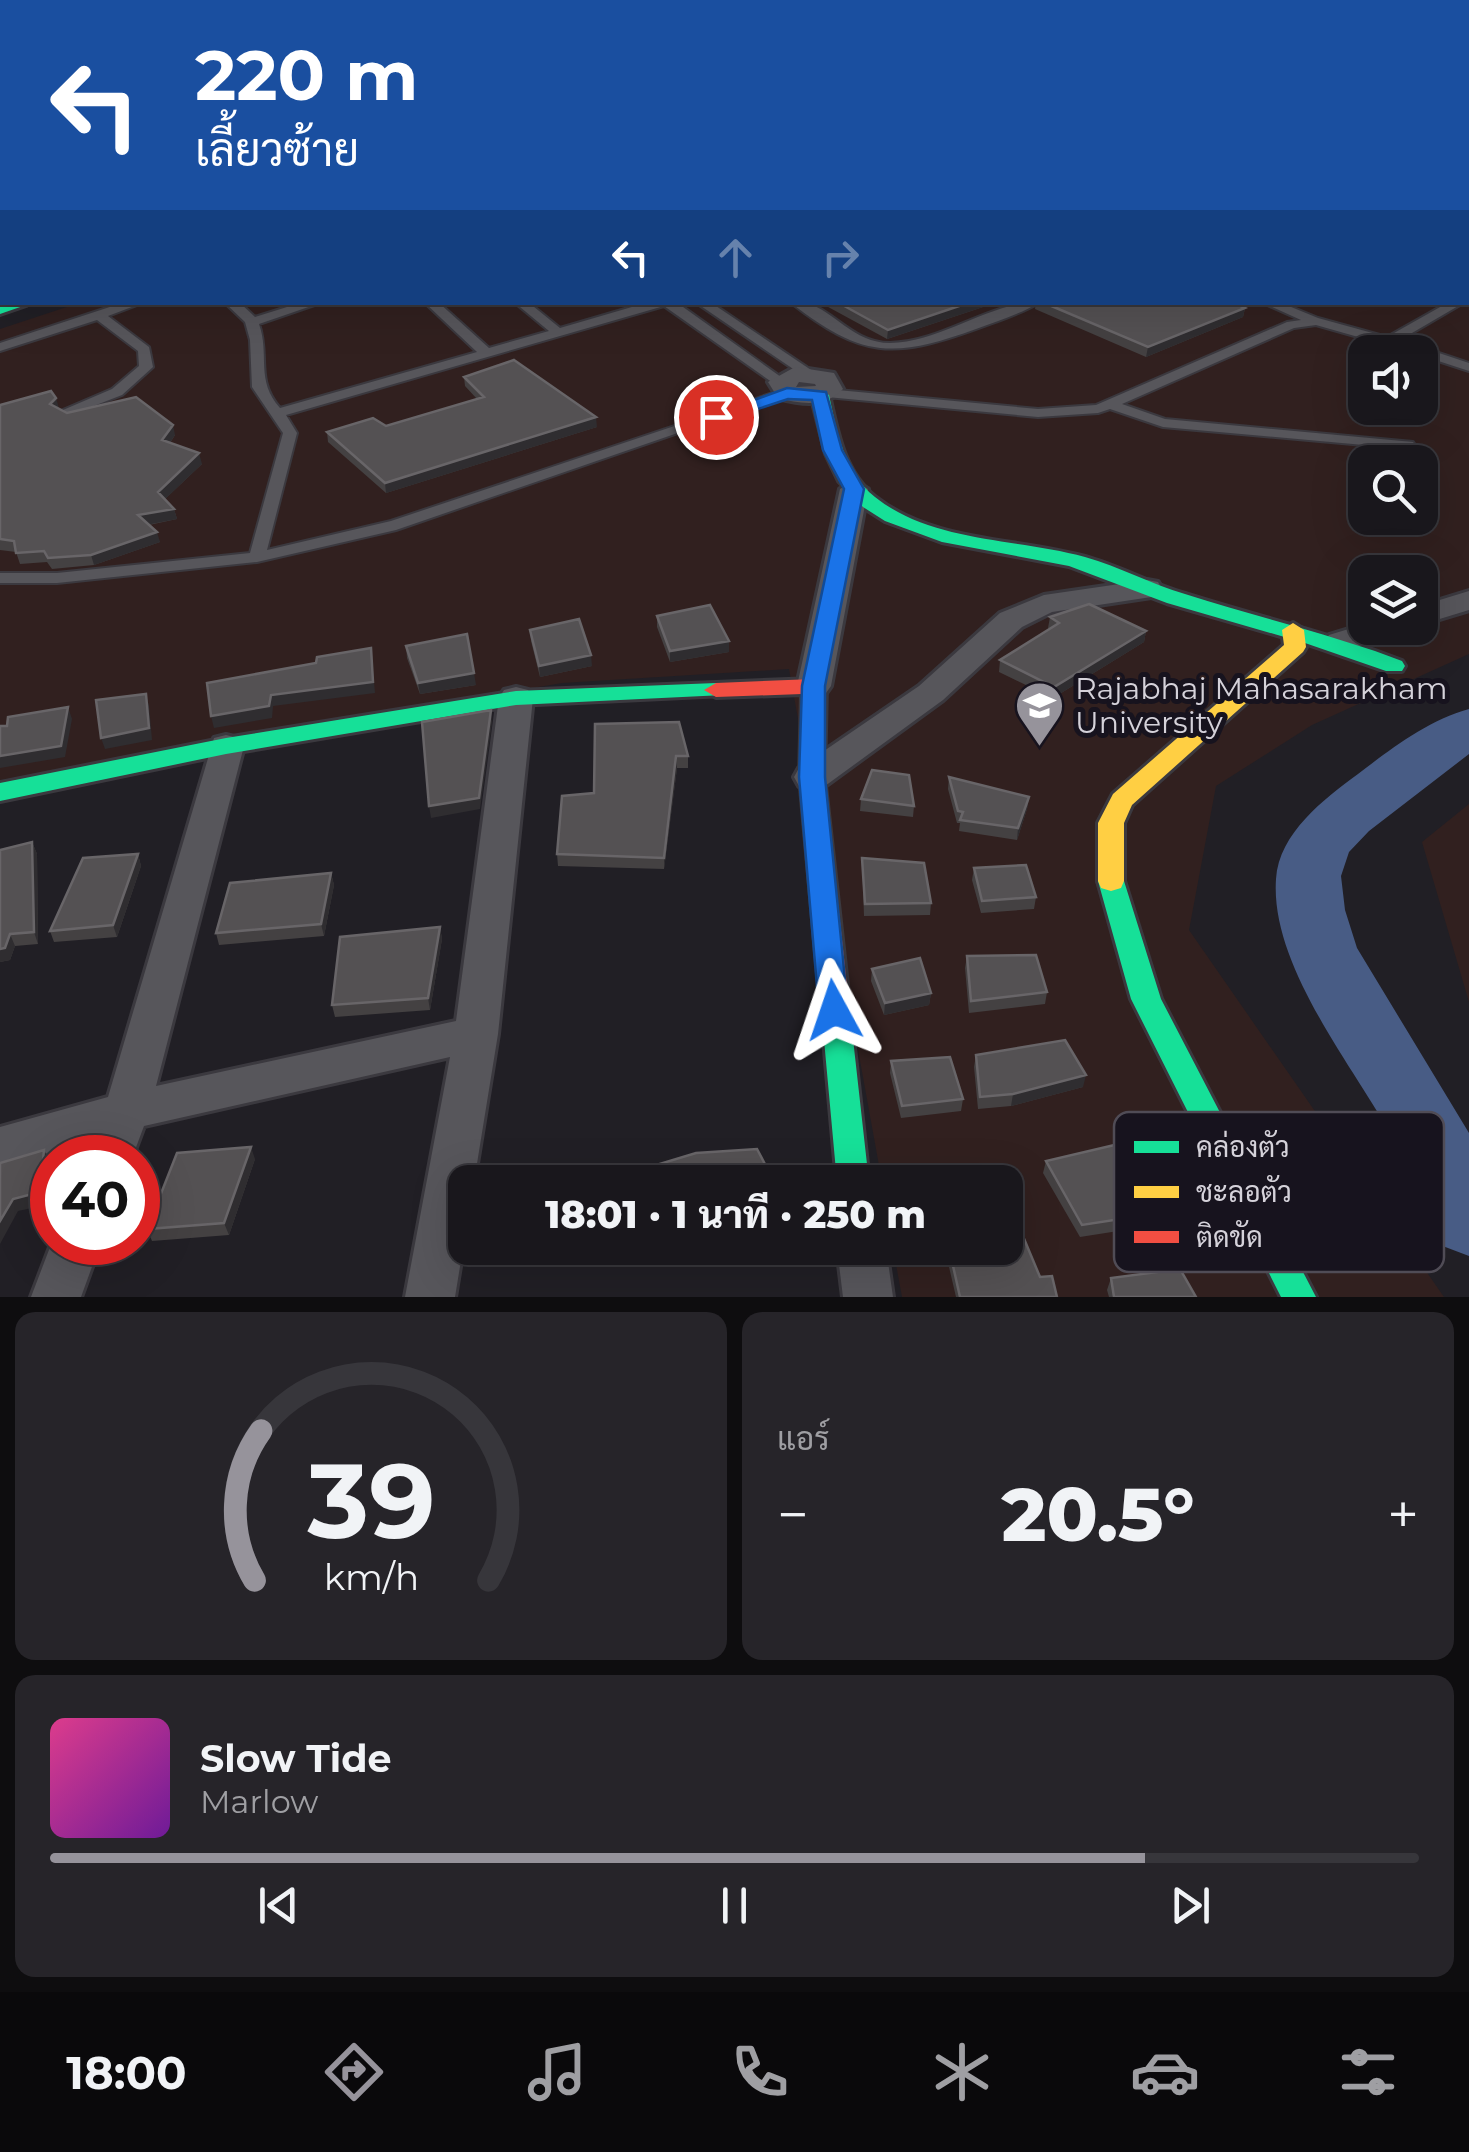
<!DOCTYPE html>
<html lang="th">
<meta charset="utf-8">
<style>
body{margin:0;font-family:Montserrat,Sarabun,sans-serif;background:#262429;color:#f1f3f6;height:100vh;display:flex;flex-direction:column;font-size:38px;white-space:nowrap}
*{box-sizing:border-box;margin:0}
p{font-size:32px;color:#9f9fa3}
.icon{flex:none;width:55px;height:55px;fill:none;stroke:currentColor;stroke-width:2;stroke-linecap:round;stroke-linejoin:round}
.map{position:relative;height:1297px;overflow:hidden}
.sheet{display:flex;flex-direction:column;gap:15px;padding:15px;background:#0e0d0f;flex:1}
.sheet>*{flex:none}
.top-card{position:absolute;left:0px;top:0px;width:1470px;height:305px;box-shadow:0 10px 40px #0002,0 0 0 2px #37363b;background:#1a4fa0;color:#fff;overflow:hidden}
.tools{position:absolute;left:1348px;top:335px;display:grid;gap:20px}
.tools a{display:grid;place-items:center;width:90px;height:90px;border-radius:20px;background:#19171c;box-shadow:0 10px 40px #0002,0 0 0 2px #37363b;font-size:50px}
.speed{position:absolute;left:30px;top:1135px;display:flex;gap:20px;font-size:50px;font-weight:700;text-align:center}
.speed>*{display:grid;place-content:center;width:130px;height:130px;border-radius:50%;background:#19171c;box-shadow:0 10px 40px #0002,0 0 0 2px #37363b;line-height:1}
.speed .limit{border:15px solid #d22;background:#fff;color:#111}
.pin{position:absolute;display:grid;place-items:center;width:85px;height:85px;color:#fff;margin:-42px;border:5px solid #fff;border-radius:50%;box-shadow:0 2px 10px #0007}
.me{position:absolute;width:110px;margin:-55px;rotate:355deg;stroke-linejoin:round;filter:drop-shadow(0 0 8px #0008)}
.turn{display:flex;align-items:center;gap:35px;height:210px;padding:0 30px;font-size:45px}
.turn .icon{width:130px;height:130px;stroke-width:2.5}
.turn b{display:block;font-size:70px;line-height:85px}
.lanes{display:flex;align-items:center;height:95px;padding:0 30px;background:#0003;justify-content:center;gap:50px;direction:ltr}
.lanes .off{opacity:.35}
.big{font-size:75px;font-weight:800;line-height:1.1}
.sheet .tile{flex:1;display:flex;flex-direction:column;justify-content:center;gap:15px;min-width:0;padding:0 35px;border-radius:20px;background:#262429}
.sheet .dial{align-items:center;gap:0}
.dial svg{height:260px;overflow:visible;fill:none;stroke:#37363b;stroke-width:7;stroke-linecap:round;text-anchor:middle}
.dial text{fill:#f1f3f6;stroke:none}
.song{display:flex;align-items:center;gap:30px}
.cover{width:120px;height:120px;border-radius:15px;background:linear-gradient(135deg,hsl(330 70% 55%),hsl(280 70% 35%))}
.played{height:10px;border-radius:5px;background:linear-gradient(90deg,#96939b 80%,#37363b 80%)}
.keys{display:flex;justify-content:space-around;direction:ltr}
.heat{display:flex;justify-content:space-between;align-items:center;font-size:55px;direction:ltr}
.sheet .tiles{flex:1;display:grid;gap:15px;grid-template-columns:1fr 1fr}
.tile:last-child{grid-column:span 2}
.trip{position:absolute;left:448px;top:1165px;width:575px;height:100px;border-radius:20px;background:#19171c;box-shadow:0 10px 40px #0002,0 0 0 2px #37363b;font-weight:800;line-height:100px;text-align:center}
.tab-bar{display:flex;height:160px;justify-content:space-around;align-items:center;background:#0a090b;color:#9f9fa3}
.tab-bar .icon{width:70px;height:70px}
.tab-bar .current{color:#96939b}
.tab-bar b{font-size:45px;color:#f1f3f6}
.map>svg:first-child{display:block}
</style>
<div class="map">
<svg width="1469" height="1297" viewBox="0 0 1469 1297">
<rect width="100%" height="100%" fill="#211f25"/>
<!-- education -->
<path fill="#31201f" fill-rule="evenodd" d="M1469 187V654L1312 725 1216 786 1189 930 1444 1297H902L893 1248H1005V1182H882L789 669 562 683 0 780V329L82 302H1468ZM1365 352H1420V408H1365ZM1365 462H1420V518H1365ZM1365 572H1420V628H1365Z
M1469 804V1002L1422 842Z"/>
<g fill="none" stroke-linecap="round" stroke-linejoin="round">
<!-- river -->
<path fill="#485c85" fill-rule="evenodd" d="M1469 709V754L1369 831 1349 852 1341 876 1345 910 1357 948 1469 1133V1256L1440 1245C1424 1210 1412 1173 1394 1140 1354 1067 1270 966 1276 879 1279 833 1324 799 1358 774 1391 749 1428 720 1469 709Z"/>
<defs>
<path id="lane" d="M0 5H2V9H0Z
M1469 66V72L1468 73V67Z
M1468 254H1469V260H1468Z
M125 302H145L108 316 149 347 153 367 122 395 68 416 63 417 56 413 112 389 139 366 138 351 97 320 0 351V343Z
M224 302H239L255 317 303 302H323L259 324C270 355 255 380 280 408L477 352 424 302H438L489 348 549 331 514 302H528L560 328 649 302H676L788 382 786 385H776L664 306 286 415 297 433 267 550 391 521 782 390 787 389 794 393 396 530 257 562 57 583H0V573H57L250 553 283 433 252 387 250 340 245 322Z
M695 302H710L817 374 815 377H805Z
M790 302C795 302 801 301 806 303 834 310 853 343 890 343 943 342 988 302 1040 302 1021 314 997 321 976 329 893 359 861 358 790 302Z
M1261 302H1279L1318 318 1387 337 1449 302H1465L1400 340 1469 363V371L1420 355V352H1411L1316 325 1294 328 1122 404 1165 419 1413 442 1415 445 1408 449 1163 427 1110 409 1098 413 1038 417 827 397 820 393 827 389 1038 409 1096 405 1287 322 1301 320Z"/>
<path id="street" d="M0 104H2V114H0Z
M795 367 834 373 843 389C825 408 801 404 778 398L768 382ZM799 382 815 384 816 386 796 387Z
M854 481 868 489 831 686 826 693 814 696 802 693 797 686 840 489Z
M1147 580 1158 582 1162 589 1158 596 1052 612 1022 627 943 700 825 786 812 789 799 786 794 777 799 768 919 686 1000 613 1044 595Z
M1469 591V610L1420 625V606Z
M1365 624V628H1401L1396 635 1340 652 1329 649 1324 642 1329 635Z
M516 687 528 690 533 698 498 1034 474 1182H465V1236L455 1297H405L450 1057 144 1126 132 1158H86L93 1140 0 1167V1127L108 1097 214 738 226 735 238 738 244 746 156 1086 456 1021 499 698 504 690Z
M52 1242H101L81 1297H31Z
M837 1248H886L893 1297H843Z"/>
<path id="fast" d="M28 302 26 305 0 314V304Z
M820 390 829 395C837 432 844 472 875 497 933 543 1016 538 1085 557 1120 567 1151 584 1185 594 1248 614 1313 630 1375 651L1402 661 1405 666 1402 671H1386L1305 643 1167 603 1069 566 942 542 885 521 863 507 839 481 826 454 811 395Z
M716 683 728 690 724 695 516 705 226 754 0 801V783L226 738 516 691Z
M1111 871 1121 874 1124 881 1161 999 1316 1297H1281L1131 999 1098 881 1101 874Z
M833 974 843 977 847 985 869 1182H837L819 985 823 977Z"/>
<path id="slow" d="M1293 623 1304 630 1306 647 1303 652 1132 805 1124 823V881L1121 888 1111 891 1101 888 1098 881V823L1113 794 1284 645 1282 630Z"/>
<path id="jam" d="M814 679 826 686 824 777 847 985 843 993 833 996 823 993 819 985 800 777 802 694 716 697 704 690 716 683Z"/>
</defs>
<!-- lane casing -->
<use href="#lane" stroke="#3b393f" stroke-width="4"/>
<!-- street casing -->
<use href="#street" stroke="#3b393f" stroke-width="6"/>
<!-- fast casing -->
<use href="#fast" stroke="#3b393f" stroke-width="6"/>
<!-- slow casing -->
<use href="#slow" stroke="#3b393f" stroke-width="6"/>
<!-- jam casing -->
<use href="#jam" stroke="#3b393f" stroke-width="6"/>
<!-- lane -->
<use href="#lane" fill="#57565b" fill-rule="evenodd"/>
<!-- street -->
<use href="#street" fill="#57565b" fill-rule="evenodd"/>
<!-- fast -->
<use href="#fast" fill="#16e098" fill-rule="evenodd"/>
<!-- slow -->
<use href="#slow" fill="#ffcf43" fill-rule="evenodd"/>
<!-- jam -->
<use href="#jam" fill="#f24e42" fill-rule="evenodd"/>
</g>
<!-- wall -->
<path fill="#444142" d="M1307 0H1469V42H1468V2H1306Z
M819 302H998L887 339Z
M1036 302H1232L1245 308 1243 317 1146 357 1035 309Z
M464 377 597 427 386 493 328 442 327 432 386 426 477 399 465 386Z
M0 405 59 408H58L67 413 175 435 170 443 202 464 165 499 174 509 177 519 149 525 160 542 94 565 52 569 47 562 20 564 16 552 0 550Z
M657 616 729 652 670 662 657 627Z
M1050 617 1146 631 1144 642 1053 698 999 672 1000 660 1050 629 1048 628Z
M530 630 592 666 540 677 531 641Z
M406 646 476 685 420 694 407 658Z
M595 724 688 756V768H677L664 869 558 866 557 854 594 793Z
M949 777 1029 797 1027 809 1017 840 959 831 960 823H957L948 789Z
M861 799 914 806 913 817 860 811Z
M32 842 37 854 38 944 15 946 10 960 0 962V850Z
M138 854 141 866 117 937 54 942 50 931Z
M862 858 931 903 930 915 864 916Z
M974 868 1036 897 1034 909 981 913 972 880Z
M331 873 334 885 324 936 219 945 216 933Z
M440 927 442 939 430 1010 335 1017 332 1005Z
M967 956 1047 992 1045 1004 969 1013 965 968Z
M872 969 931 993 929 1005 884 1015 871 981Z
M976 1055 1083 1087 1011 1106 978 1109 974 1067Z
M891 1061 963 1099 961 1111 901 1118 890 1073Z
M255 1159 229 1235 152 1241 147 1229Z
M1046 1161 1153 1214 1150 1226 1080 1237 1043 1173Z
M941 1248H1005L1040 1277 1057 1297H956L946 1254H943Z
M1111 1278 1196 1297H1109L1107 1290Z"/>
<!-- shaded-wall -->
<path fill="#2f2d30" d="M1468 18H1469V42H1468Z
M971 302H998L887 339 888 330Z
M1245 308 1243 317 1146 357 1148 347Z
M56 398 59 408 52 414 50 404Z
M596 417 597 427 386 493 385 483Z
M173 425 175 435 165 450 162 440Z
M199 453 202 464 161 503 158 492Z
M174 509 177 519 141 526 138 515Z
M157 532 160 542 94 565 91 555Z
M1146 631 1144 642 1053 698 1054 687Z
M729 641V652L670 662V651Z
M371 648 375 693 273 706 272 718 214 728 211 716 271 695Z
M591 655 592 666 540 677 539 666Z
M474 673 476 685 420 694 418 683Z
M146 694 149 706 152 740 105 749 101 738Z
M68 707 72 719 65 757 0 768V756Z
M491 710 492 722 480 809 431 818 429 806Z
M676 756 677 768 664 869V858Z
M1029 797 1027 809 1017 840 1018 828Z
M32 842 37 854 38 944 34 932Z
M138 854 141 866 117 937 113 925Z
M331 873 334 885 324 936 321 924Z
M440 927 442 939 430 1010 428 998Z
M10 934 15 946 10 960 0 962V949Z
M931 993 929 1005 884 1015 885 1003Z
M1086 1075 1083 1087 1011 1106 1013 1094Z
M251 1147 255 1159 229 1235 224 1223Z
M44 1150 50 1162 46 1205 18 1211 0 1244V1221Z"/>
<!-- building -->
<path fill="#545153" stroke="#686568" stroke-width="2.5" d="M1339 0H1469V18H1468V2H1349Z
M837 302H971L888 330Z
M1042 302H1232L1245 308 1148 347Z
M514 360 596 417 385 483 327 432 373 418 386 426 484 397 464 377Z
M51 391 56 398 50 404 67 413 136 397 173 425 162 440 199 453 158 492 174 509 138 515 157 532 91 555 48 558 44 551 16 553 14 541 0 539V405Z
M1089 604 1146 631 1054 687 1000 660 1059 623 1050 617Z
M710 605 729 641 670 651 657 616Z
M579 619 591 655 539 666 530 630Z
M467 634 474 673 418 683 406 646Z
M371 648 373 682 271 695 269 706 211 716 207 683 316 663 317 657Z
M146 694 149 728 101 738 96 700Z
M68 707 61 746 0 756V726H7L8 717Z
M491 710 479 798 429 806 422 722Z
M679 722 688 756H676L664 858 557 854 562 796 594 793 595 724Z
M872 770 909 775 914 806 861 799Z
M949 777 1029 797 1018 828 960 820 963 812 958 811Z
M32 842 34 932 10 934 5 948 0 949V850Z
M138 854 113 925 50 931 83 858Z
M862 858 924 863 931 903 865 904Z
M1026 865 1036 897 982 901 974 868Z
M331 873 321 924 216 933 230 883Z
M440 927 428 998 332 1005 340 937Z
M1036 955 1047 992 971 1001 967 956Z
M920 958 931 993 885 1003 872 969Z
M1065 1040 1086 1075 1013 1094 980 1097 976 1055Z
M950 1057 963 1099 902 1106 891 1061Z
M1123 1143 1153 1214 1082 1225 1046 1161Z
M251 1147 224 1223 147 1229 177 1153Z
M757 1149 767 1168 815 1166 817 1182H649L646 1168 696 1153Z
M44 1150 40 1192 13 1199 0 1221V1163Z
M1005 1193 1040 1277 1052 1276 1057 1297H960L949 1248H1005Z
M1180 1269 1196 1297H1114L1111 1278Z"/>
<!-- route -->
<path fill="#1a73e8" stroke="#114b97" stroke-width="2.5" d="M787 388 826 392 842 450 864 489 825 686V777L848 1010 844 1018 834 1021 823 1018 819 1010 799 777 802 686 844 489 823 450 812 400 788 399 716 423 707 417Z"/>
<!-- icons -->
<defs>
<symbol id="university-pin" viewBox="-11 -11 22 30"><path d="M0 17L-7.5 6A9.5 9.5 0 1 1 7.5 6Z" fill="#96939b" stroke="#17131e"/><path d="M0-5L7-2L0 1L-7-2ZM-4 1L0 2.5L4 1V4Q0 6-4 4Z" fill="#fff"/></symbol>
</defs>
<g fill-rule="evenodd">
<use href="#university-pin" x="1012" y="678" width="55" height="75"/>
</g>
<g text-anchor="middle" stroke-width="10" stroke-linejoin="round" paint-order="stroke">
<!-- poi labels -->
<g font-size="30" fill="#d5d2da" stroke="#17131e" text-anchor="start">
<text x="1075" y="699">Rajabhaj Mahasarakham<tspan x="1075" dy="34">University</tspan></text>
</g>
</g>
<!-- legend -->
<rect x="1114" y="1112" width="330" height="160" rx="15" fill="#17131e" stroke="#504c56" stroke-width="2.5"/>
<rect x="1134" y="1141" width="45" height="12" fill="#16e098"/>
<rect x="1134" y="1186" width="45" height="12" fill="#ffcf43"/>
<rect x="1134" y="1231" width="45" height="12" fill="#f24e42"/>
<g font-size="28" fill="#d5d2da">
<text x="1196" y="1157">คล่องตัว</text>
<text x="1196" y="1202">ชะลอตัว</text>
<text x="1196" y="1247">ติดขัด</text>
</g>
</svg>
<div class="tools">
<a><svg class="icon" aria-label="sound" viewBox="0 0 24 24"><path d="M4 9h4l5-4v14l-5-4H4zM17 9q2 3 0 6"/></svg></a>
<a><svg class="icon" aria-label="search" viewBox="0 0 24 24"><circle cx="10" cy="10" r="6"/><path d="M15 15l6 6"/></svg></a>
<a><svg class="icon" aria-label="layers" viewBox="0 0 24 24"><path d="M12 4l9 5-9 5-9-5zM3 14l9 5 9-5"/></svg></a>
</div>
<div class="speed"><div class="limit">40</div></div>
<div class="pin" style="left:716px;top:417px;background:#d93025"><svg class="icon" aria-label="arrive" viewBox="0 0 24 24"><path d="M6 21V4h12l-3 4 3 4H6"/></svg></div>
<svg class="me" style="left:834px;top:1010px" viewBox="-20 -20 40 40"><path d="M0-17L14 15 0 8-14 15z" fill="#1a73e8" stroke="#fff" stroke-width="4"/></svg>
<div class="trip">18:01 · 1 นาที · 250 m</div>
<div class="top-card">
<div class="turn"><svg class="icon" aria-label="left" viewBox="0 0 24 24"><path d="M17 20v-9H6M10 6l-5 5 5 5"/></svg><div><b>220 m</b>เลี้ยวซ้าย</div></div>
<div class="lanes"><svg class="icon" aria-label="left" viewBox="0 0 24 24"><path d="M17 20v-9H6M10 6l-5 5 5 5"/></svg><svg class="icon off" aria-label="ahead" viewBox="0 0 24 24"><path d="M12 20V5M6 11l6-6 6 6"/></svg><svg class="icon off" aria-label="right" viewBox="0 0 24 24"><path d="M7 20v-9h11M14 6l5 5-5 5"/></svg></div>
</div>
</div>
<section class="sheet">
<div class="tiles">
<div class="tile dial"><svg viewBox="0 0 100 80">
<path d="M14 69A42 42 0 1 1 86 69"/>
<path d="M14 69A42 42 0 0 1 16 23" stroke="#96939b"/>
<text x="50" y="56" font-size="32" font-weight="700">39</text>
<text x="50" y="72" font-size="11">km/h</text>
</svg></div>
<div class="tile"><p>แอร์</p>
<div class="heat"><a>−</a><b class="big">20.5°</b><a>+</a></div>
</div>
<div class="tile">
<div class="song"><i class="cover"></i><div><b>Slow Tide</b><p>Marlow</p></div></div>
<div class="played"></div>
<div class="keys"><svg class="icon" aria-label="previous" viewBox="0 0 24 24"><path d="M18 5L8 12l10 7zM5 5v14"/></svg><svg class="icon" aria-label="pause" viewBox="0 0 24 24"><path d="M8 5v14M16 5v14"/></svg><svg class="icon" aria-label="next" viewBox="0 0 24 24"><path d="M6 5l10 7-10 7zM19 5v14"/></svg></div>
</div>
</div>
</section>
<nav class="tab-bar">
<b>18:00</b>
<svg class="icon current" aria-label="directions" viewBox="0 0 24 24"><path d="M12 3l9 9-9 9-9-9zM9 14v-3h6M13 9l2 2-2 2"/></svg>
<svg class="icon" aria-label="music" viewBox="0 0 24 24"><path d="M9 18V5l10-2v13"/><circle cx="6" cy="18" r="3"/><circle cx="16" cy="16" r="3"/></svg>
<svg class="icon" aria-label="phone" viewBox="0 0 24 24"><path d="M5 4h4l2 5-3 2q2 4 5 5l2-3 5 2v4C11 20 4 13 5 4z"/></svg>
<svg class="icon" aria-label="climate" viewBox="0 0 24 24"><path d="M12 3v18M4 7l16 10M4 17L20 7"/></svg>
<svg class="icon" aria-label="car" viewBox="0 0 24 24"><path d="M5 17H2v-5l4-1 3-4h7l3 4 3 1v5h-3M9 17h6M6 11h13"/><circle cx="7" cy="17" r="2"/><circle cx="17" cy="17" r="2"/></svg>
<svg class="icon" aria-label="filters" viewBox="0 0 24 24"><path d="M4 7h16M4 17h16"/><circle cx="9" cy="7" r="2"/><circle cx="15" cy="17" r="2"/></svg>
</nav>
